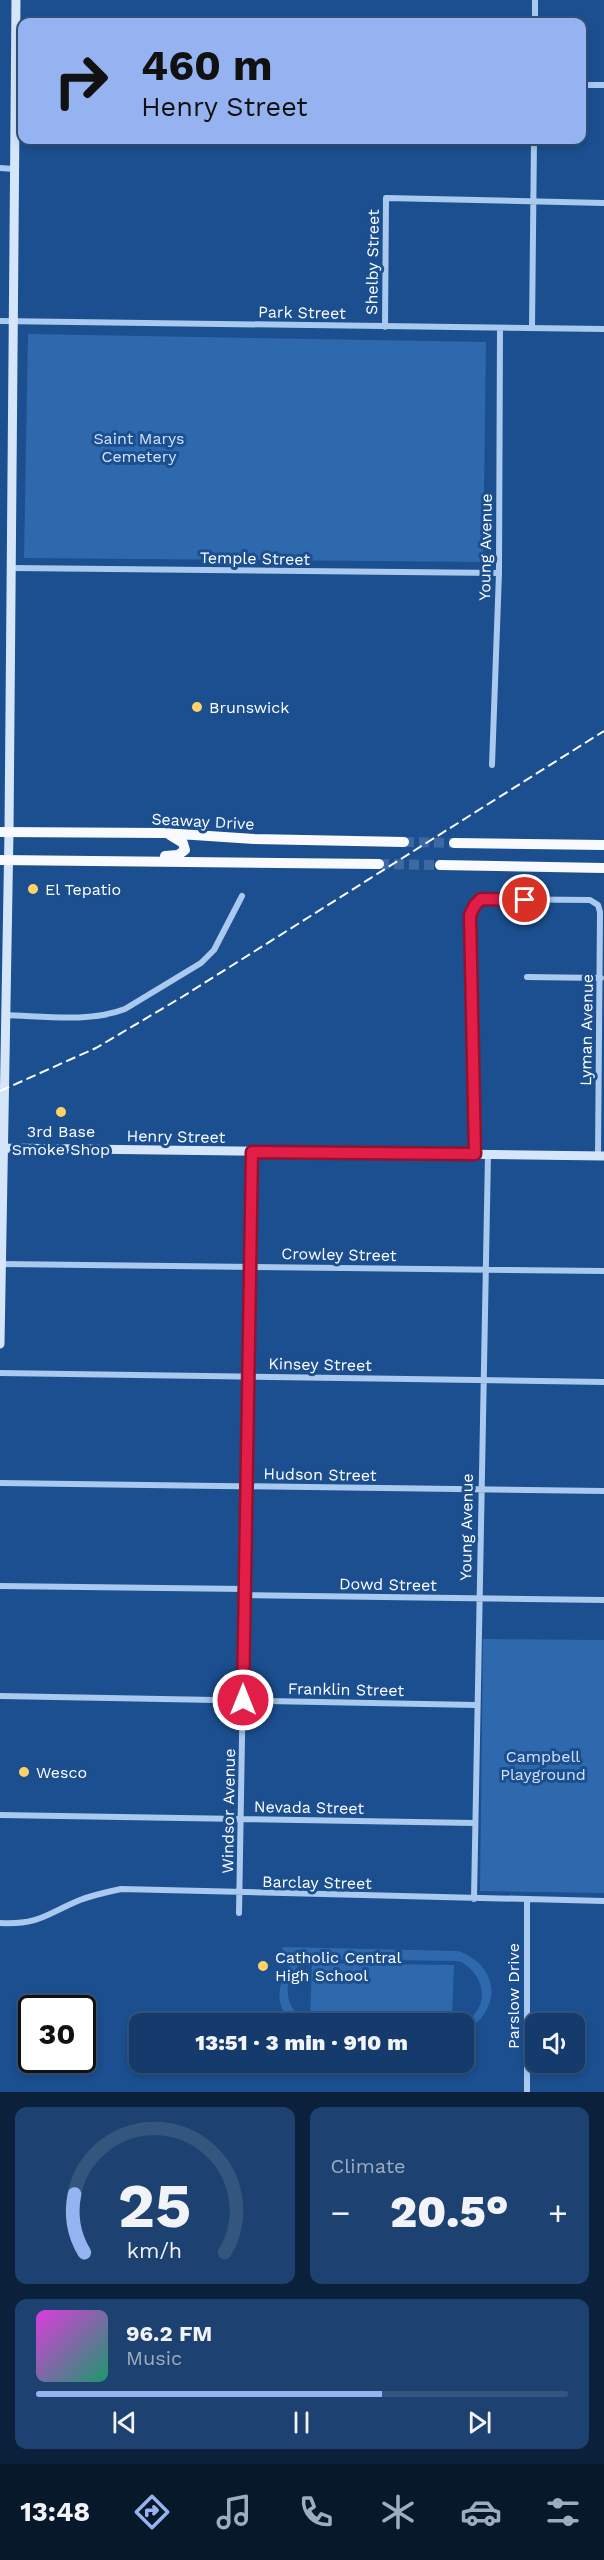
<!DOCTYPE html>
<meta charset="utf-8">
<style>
body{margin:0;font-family:"Work Sans",sans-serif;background:#1d4271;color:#f1f3f6;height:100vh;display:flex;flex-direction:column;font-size:22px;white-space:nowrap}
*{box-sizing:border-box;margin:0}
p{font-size:20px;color:#9dadc1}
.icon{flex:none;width:33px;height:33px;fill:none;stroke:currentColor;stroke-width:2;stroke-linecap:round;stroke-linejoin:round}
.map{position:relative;height:2092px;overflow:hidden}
.drawer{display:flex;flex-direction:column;gap:15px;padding:15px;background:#0b203b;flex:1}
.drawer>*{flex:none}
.top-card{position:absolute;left:18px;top:18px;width:568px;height:126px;border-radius:12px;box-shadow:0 3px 9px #0003,0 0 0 2px #33557e;background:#95b2f1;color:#111;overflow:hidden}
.controls{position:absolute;left:525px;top:2013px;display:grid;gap:12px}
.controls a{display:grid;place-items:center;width:60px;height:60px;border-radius:12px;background:#143b6b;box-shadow:0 3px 9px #0003,0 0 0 2px #33557e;font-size:30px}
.speed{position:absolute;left:18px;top:1995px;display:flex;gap:12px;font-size:30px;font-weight:700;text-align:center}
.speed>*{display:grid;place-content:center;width:78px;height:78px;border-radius:50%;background:#143b6b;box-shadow:0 3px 9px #0003,0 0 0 2px #33557e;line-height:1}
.speed .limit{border:3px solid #111;border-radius:9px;background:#fff;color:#111}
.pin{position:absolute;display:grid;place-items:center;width:51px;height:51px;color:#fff;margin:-26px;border:3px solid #fff;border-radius:50%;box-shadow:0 2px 6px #0007}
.me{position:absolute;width:66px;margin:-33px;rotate:0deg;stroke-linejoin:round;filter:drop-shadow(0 0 4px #0008)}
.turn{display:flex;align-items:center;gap:21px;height:126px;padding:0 24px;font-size:27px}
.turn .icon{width:78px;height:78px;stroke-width:2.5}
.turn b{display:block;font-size:42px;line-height:51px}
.big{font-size:45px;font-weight:800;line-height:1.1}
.drawer .widget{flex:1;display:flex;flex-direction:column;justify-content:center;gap:9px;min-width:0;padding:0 21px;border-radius:12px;background:#1d4271}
.drawer .dial{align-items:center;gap:0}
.dial svg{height:156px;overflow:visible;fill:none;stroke:#33557e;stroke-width:7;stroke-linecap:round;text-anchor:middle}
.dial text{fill:#f1f3f6;stroke:none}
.song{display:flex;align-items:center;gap:18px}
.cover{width:72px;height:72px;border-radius:9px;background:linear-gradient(135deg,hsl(300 70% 55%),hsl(160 70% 35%))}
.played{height:6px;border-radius:3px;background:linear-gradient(90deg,#95b2f1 65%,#33557e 65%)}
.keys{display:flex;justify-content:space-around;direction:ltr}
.heat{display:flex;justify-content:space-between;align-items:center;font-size:33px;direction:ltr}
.drawer .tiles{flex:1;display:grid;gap:15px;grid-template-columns:1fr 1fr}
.widget:last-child{grid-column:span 2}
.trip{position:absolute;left:129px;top:2013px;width:345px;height:60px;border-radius:12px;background:#143b6b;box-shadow:0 3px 9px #0003,0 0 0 2px #33557e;font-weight:800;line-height:60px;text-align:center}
.tab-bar{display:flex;height:96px;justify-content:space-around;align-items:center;background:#08182b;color:#9dadc1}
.tab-bar .icon{width:42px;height:42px}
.tab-bar .active{color:#95b2f1}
.tab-bar b{font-size:27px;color:#f1f3f6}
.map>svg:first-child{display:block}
</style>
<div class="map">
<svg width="604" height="2092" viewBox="0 0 604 2092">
<rect width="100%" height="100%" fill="#1b4f8f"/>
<!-- green -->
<path fill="#2e69ad" d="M28 334 486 342 483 562 24 558Z
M483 1639 604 1640V1893L480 1891Z
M283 1947 458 1951C501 1966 502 2011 464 2032L463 2023C492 2008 485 1973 459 1961L306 1959C281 1977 281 2008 309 2023H294C272 2006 278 1982 292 1961L281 1959Z
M312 1963 454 1965 452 2019H310Z"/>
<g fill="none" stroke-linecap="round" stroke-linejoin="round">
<!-- trunk-tunnel -->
<path stroke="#3d69a0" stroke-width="10" stroke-dasharray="10 5" stroke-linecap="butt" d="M404 842 454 843
M379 864 440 865"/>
<!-- minor -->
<path stroke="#a9c9ee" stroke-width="6" d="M535 22V0
M582 85H604
M0 168 14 169
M0 321 604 329
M385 327 386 198 604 203
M532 328 534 140
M12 568 499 573
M492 765 499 573 500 328
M527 977 601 978
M5 1015C43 1016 89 1023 125 1009L201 963 214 950 242 896
M475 1154 470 915 475 905 481 899 590 900 598 905 600 912 598 1156
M1 1264 604 1271
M0 1373 604 1382
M0 1483 604 1491
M0 1586 244 1589
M244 1595 604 1600
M0 1696 476 1705
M0 1815 474 1823
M474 1899 488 1154
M527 1900V2092
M239 1913 252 1152
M0 1923C40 1925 46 1914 80 1900 93 1895 107 1892 121 1889L604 1901"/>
<!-- secondary -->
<path stroke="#d6e6fa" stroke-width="9" d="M3 1148 604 1156
M0 1344 9 832 16 0"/>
<!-- trunk -->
<path stroke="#f8faff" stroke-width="10" d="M0 832 164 833 254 839 404 842
M454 843 604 845
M165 856 178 855 185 850 183 843 170 835
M0 860 379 864
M440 865 604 868"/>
<!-- rail -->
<path stroke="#fff" stroke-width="2" stroke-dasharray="10 4.5" stroke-linecap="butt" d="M0 1091 96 1048 182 997 604 731"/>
</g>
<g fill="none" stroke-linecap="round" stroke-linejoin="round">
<defs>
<path id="route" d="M243 1700 252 1152 475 1154 470 915 475 905 481 899 525 900"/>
</defs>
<!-- route casing -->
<use href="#route" stroke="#92132f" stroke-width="15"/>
<!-- route -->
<use href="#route" stroke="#e11d48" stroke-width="10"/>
</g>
<!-- markers -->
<g fill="#ffd166" stroke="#1b4f8f" stroke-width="2">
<circle cx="197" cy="707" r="6"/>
<circle cx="33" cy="889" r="6"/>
<circle cx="61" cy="1112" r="6"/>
<circle cx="24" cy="1772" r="6"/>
<circle cx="263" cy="1966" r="6"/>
</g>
<g text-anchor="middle" stroke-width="6" stroke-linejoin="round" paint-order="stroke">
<!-- street labels -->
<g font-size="16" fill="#fff" stroke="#1b4f8f">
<text transform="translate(372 262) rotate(-89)" y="6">Shelby Street</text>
<text transform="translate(302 312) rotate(1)" y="6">Park Street</text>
<text transform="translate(485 547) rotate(-89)" y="6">Young Avenue</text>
<text transform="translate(255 558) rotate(1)" y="6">Temple Street</text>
<text transform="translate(203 821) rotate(3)" y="6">Seaway Drive</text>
<text transform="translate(586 1030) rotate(-89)" y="6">Lyman Avenue</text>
<text transform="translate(176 1136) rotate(1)" y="6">Henry Street</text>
<text transform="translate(339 1254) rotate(1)" y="6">Crowley Street</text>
<text transform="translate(320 1364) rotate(1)" y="6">Kinsey Street</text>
<text transform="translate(320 1474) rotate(1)" y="6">Hudson Street</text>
<text transform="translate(466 1527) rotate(-89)" y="6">Young Avenue</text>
<text transform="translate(388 1584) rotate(1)" y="6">Dowd Street</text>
<text transform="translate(346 1689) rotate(1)" y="6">Franklin Street</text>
<text transform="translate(309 1807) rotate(1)" y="6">Nevada Street</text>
<text transform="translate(228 1811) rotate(-89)" y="6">Windsor Avenue</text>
<text transform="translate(317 1882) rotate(1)" y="6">Barclay Street</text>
<text transform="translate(513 1996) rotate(-90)" y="6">Parslow Drive</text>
</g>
<!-- park labels -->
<g font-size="16" fill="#cfe3fa" stroke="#1b4f8f">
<text x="139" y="444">Saint Marys<tspan x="139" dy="18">Cemetery</tspan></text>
<text x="543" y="1762">Campbell<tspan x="543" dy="18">Playground</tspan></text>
</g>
<!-- poi labels -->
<g font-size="16" fill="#fff" stroke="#1b4f8f" text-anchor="start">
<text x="209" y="713">Brunswick</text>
<text x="45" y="895">El Tepatio</text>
<text x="61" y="1137" text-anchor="middle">3rd Base<tspan x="61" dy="18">Smoke Shop</tspan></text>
<text x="36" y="1778">Wesco</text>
<text x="275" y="1963">Catholic Central<tspan x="275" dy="18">High School</tspan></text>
</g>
</g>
</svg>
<div class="controls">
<a><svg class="icon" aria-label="sound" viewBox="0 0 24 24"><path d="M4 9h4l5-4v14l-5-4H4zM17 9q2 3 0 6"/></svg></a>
</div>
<div class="speed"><div class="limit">30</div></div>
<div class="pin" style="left:525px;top:900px;background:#d93025"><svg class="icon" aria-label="arrive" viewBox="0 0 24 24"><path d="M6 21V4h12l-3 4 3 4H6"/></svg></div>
<svg class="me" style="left:243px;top:1700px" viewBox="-20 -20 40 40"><circle r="17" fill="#e11d48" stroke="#fff" stroke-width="3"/><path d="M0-11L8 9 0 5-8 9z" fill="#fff"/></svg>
<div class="trip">13:51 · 3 min · 910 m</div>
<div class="top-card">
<div class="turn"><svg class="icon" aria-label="right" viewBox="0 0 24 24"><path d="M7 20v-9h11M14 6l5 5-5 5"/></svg><div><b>460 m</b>Henry Street</div></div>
</div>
</div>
<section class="drawer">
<div class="tiles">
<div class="widget dial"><svg viewBox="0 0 100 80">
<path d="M14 69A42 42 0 1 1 86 69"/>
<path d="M14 69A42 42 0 0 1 9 39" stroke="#95b2f1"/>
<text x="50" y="56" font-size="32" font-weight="700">25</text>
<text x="50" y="72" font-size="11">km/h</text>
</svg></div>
<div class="widget"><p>Climate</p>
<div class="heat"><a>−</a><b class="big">20.5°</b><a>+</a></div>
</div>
<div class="widget">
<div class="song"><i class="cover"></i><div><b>96.2 FM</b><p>Music</p></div></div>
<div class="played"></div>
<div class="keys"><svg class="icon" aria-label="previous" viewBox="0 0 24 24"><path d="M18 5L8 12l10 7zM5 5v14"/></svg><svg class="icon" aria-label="pause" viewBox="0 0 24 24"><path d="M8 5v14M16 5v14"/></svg><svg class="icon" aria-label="next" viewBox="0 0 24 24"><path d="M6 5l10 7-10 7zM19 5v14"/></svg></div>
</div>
</div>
</section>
<nav class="tab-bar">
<b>13:48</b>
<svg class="icon active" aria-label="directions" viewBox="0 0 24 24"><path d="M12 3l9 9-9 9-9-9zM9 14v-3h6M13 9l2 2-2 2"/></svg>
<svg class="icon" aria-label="music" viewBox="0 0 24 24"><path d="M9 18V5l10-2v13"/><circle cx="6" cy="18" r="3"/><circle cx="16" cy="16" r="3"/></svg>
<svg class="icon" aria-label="phone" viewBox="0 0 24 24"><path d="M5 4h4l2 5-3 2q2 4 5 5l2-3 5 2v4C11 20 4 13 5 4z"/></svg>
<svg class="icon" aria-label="climate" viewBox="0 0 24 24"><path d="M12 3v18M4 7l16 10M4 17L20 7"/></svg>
<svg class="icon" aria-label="car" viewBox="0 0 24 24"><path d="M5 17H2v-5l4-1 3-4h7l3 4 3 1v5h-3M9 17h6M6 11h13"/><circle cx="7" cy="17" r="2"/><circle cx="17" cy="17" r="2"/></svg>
<svg class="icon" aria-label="filters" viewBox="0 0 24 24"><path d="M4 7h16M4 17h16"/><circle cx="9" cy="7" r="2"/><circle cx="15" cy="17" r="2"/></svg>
</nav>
